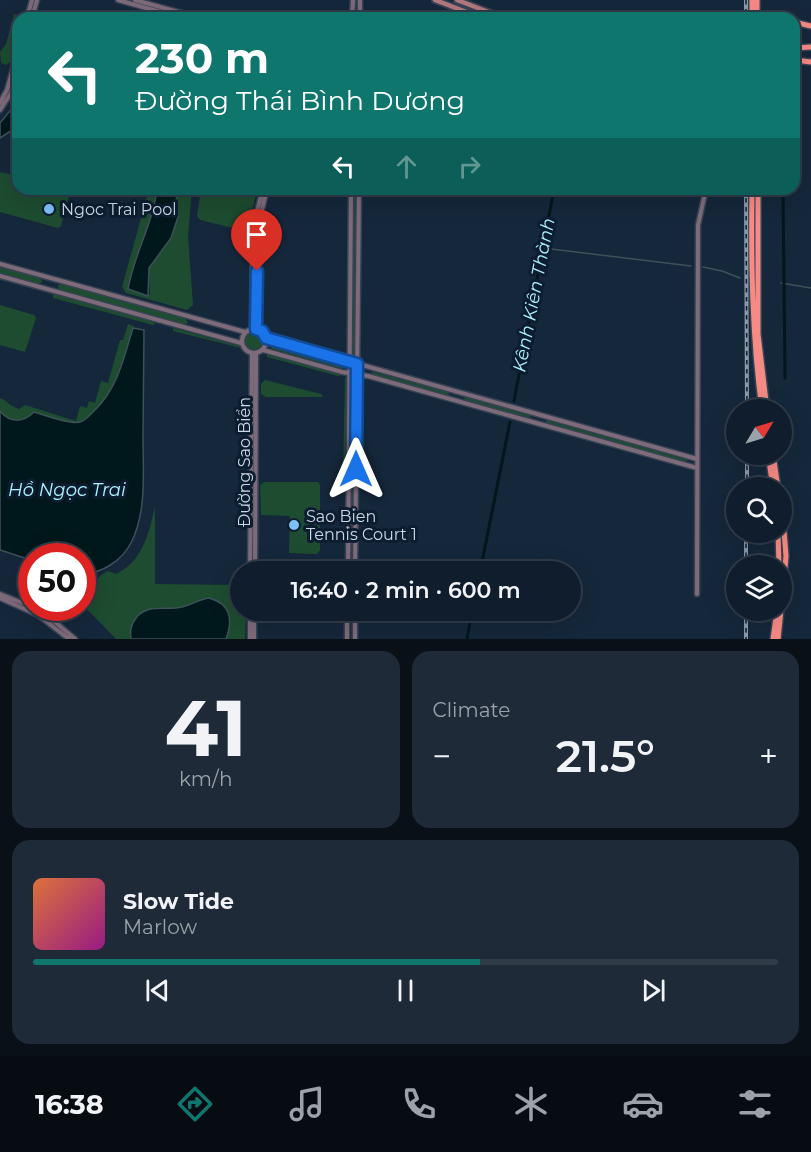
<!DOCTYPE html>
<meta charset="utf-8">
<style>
body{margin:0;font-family:Montserrat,sans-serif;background:#1e2a38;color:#f1f3f6;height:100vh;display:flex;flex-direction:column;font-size:22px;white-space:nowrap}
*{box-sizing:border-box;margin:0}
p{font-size:20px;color:#9ca2a9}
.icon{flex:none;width:33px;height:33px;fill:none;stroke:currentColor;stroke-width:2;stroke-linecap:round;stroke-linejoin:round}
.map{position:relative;height:639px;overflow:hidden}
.drawer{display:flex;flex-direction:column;gap:12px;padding:12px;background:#091018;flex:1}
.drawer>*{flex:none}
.hud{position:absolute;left:12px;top:12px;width:788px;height:183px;border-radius:18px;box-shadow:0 6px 24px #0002,0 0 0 2px #303b48;background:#0f766e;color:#fff;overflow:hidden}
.needle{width:39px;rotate:52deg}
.fabs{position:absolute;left:726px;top:399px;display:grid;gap:12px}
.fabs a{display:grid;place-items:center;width:66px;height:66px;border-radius:50%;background:#101d2c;box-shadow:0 6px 24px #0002,0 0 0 2px #303b48;font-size:30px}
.speed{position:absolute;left:18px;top:543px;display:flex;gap:12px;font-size:30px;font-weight:700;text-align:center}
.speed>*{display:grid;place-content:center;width:78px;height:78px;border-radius:50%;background:#101d2c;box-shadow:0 6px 24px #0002,0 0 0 2px #303b48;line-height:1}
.speed .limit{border:9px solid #d22;background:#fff;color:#111}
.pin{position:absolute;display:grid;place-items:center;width:51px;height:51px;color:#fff;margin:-62px -26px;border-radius:50% 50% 50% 0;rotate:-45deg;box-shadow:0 0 6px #0007}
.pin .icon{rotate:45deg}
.me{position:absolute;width:66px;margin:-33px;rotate:0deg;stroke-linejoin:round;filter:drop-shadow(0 0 4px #0008)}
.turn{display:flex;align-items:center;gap:21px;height:126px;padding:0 24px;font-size:27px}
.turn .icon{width:78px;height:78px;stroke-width:2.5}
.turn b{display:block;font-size:42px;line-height:51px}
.lanes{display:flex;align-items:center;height:57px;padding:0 24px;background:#0003;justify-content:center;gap:30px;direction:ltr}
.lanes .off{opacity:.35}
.big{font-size:45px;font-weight:600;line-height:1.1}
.drawer .widget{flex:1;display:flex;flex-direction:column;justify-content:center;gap:9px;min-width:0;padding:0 21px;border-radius:18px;background:#1e2a38}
.drawer .dial{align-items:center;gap:0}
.dial b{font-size:78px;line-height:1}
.song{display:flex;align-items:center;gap:18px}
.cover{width:72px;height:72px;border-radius:9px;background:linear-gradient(135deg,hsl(20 70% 55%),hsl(310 70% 35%))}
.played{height:6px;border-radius:3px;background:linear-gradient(90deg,#0f766e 60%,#303b48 60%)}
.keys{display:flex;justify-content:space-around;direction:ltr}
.heat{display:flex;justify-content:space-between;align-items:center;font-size:33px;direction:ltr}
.drawer .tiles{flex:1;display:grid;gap:12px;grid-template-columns:1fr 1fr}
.widget:last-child{grid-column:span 2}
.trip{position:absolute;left:230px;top:561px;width:351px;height:60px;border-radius:30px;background:#101d2c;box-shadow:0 6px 24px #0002,0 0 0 2px #303b48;font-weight:600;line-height:60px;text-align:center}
.tabs{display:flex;height:96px;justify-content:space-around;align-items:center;background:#060c12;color:#9ca2a9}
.tabs .icon{width:42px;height:42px}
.tabs .on{color:#0f766e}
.tabs b{font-size:27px;color:#f1f3f6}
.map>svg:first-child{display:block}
</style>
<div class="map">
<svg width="811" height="639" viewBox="0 0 811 639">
<rect width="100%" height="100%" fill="#15273b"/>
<!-- green -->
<path fill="#1d4c30" d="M14 14 22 17 18 18C18 34 14 48 10 62L6 65 1 63 0 52 6 44Z
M0 172 18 176V189L68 190 70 193 61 226 58 228 0 212Z
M149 189H157C152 221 138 251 129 282L150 295 149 268 171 238 178 217 175 206 178 189H192L188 236 193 305 187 310 126 293 122 287Z
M201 189H234L256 195 248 227 245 231 200 220 197 216Z
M353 189H356L355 354 353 356 352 354Z
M0 267 40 278 42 282 39 284 0 274Z
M62 284 185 318 188 323 184 325 59 290 58 285Z
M53 294 154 322 155 324 153 325 53 298Z
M0 305 34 315 36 318 25 352 0 345Z
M128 324 134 326C124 358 117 390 91 414 88 416 85 421 80 422 70 425 45 415 34 412 23 423 10 423 0 411V398C8 401 11 407 19 409L25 405 76 421 80 406 87 408 89 401 95 403 101 381 108 383 120 340H123Z
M173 328 239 346 241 348 173 331Z
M245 341a9 9 0 1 1 18 0a9 9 0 1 1-18 0Z
M274 343 343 362 345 367 342 369 272 349 270 345Z
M267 353 339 373 341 375 338 376 267 357Z
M373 372 448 392 449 394 447 396 372 375 371 373Z
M345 377 347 378 345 475 343 473Z
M353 379 355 381 352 551 350 549Z
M265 380 321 394 323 397H266L261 394V384Z
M466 397 530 415 531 418 465 401 464 398Z
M546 420 686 459 688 460 685 462 546 424Z
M264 482H318L320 485V550L317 554 289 553 290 516 261 515 260 485Z
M155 506V584L240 585V610L246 611 245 639H116L83 605V587L92 586 101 575 108 571 116 574C143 561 149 533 155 506Z"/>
<!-- water -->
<path fill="#00181b" stroke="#3d5258" stroke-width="1.5" d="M18 101V126L0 138V123Z
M157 189H178L175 206 178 217 171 238 149 268 148 296 128 289C134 254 153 224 157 189Z
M133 328 144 330C144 366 143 402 143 437 143 471 147 512 131 543 122 560 102 574 83 573L82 556H32L31 560 0 550V411C10 423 23 423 34 412 45 415 70 425 80 422 85 421 90 415 94 411 118 388 124 357 133 328Z
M209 598C231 604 233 620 226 639H131C130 632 130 627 134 621 145 602 165 611 182 607 192 605 199 599 209 598Z"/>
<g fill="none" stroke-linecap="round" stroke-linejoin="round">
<!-- stream -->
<path stroke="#3d5258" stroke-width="1.5" d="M543 248 691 266
M703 267 722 271 740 278
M781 283 811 288"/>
<!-- canal -->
<path stroke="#00181b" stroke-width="3" d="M783 189 785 378
M514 401 554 189
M480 572 510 422
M467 639 472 610"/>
<defs>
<path id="secondary" d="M118 0 182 18
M135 0 200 18
M27 18 32 0
M32 18 37 0
M352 18 353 0
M360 18V0
M0 103 7 90 18 51
M0 110 11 93 18 69
M0 264 245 332
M0 276 241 343
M252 328 253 226 263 189
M242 341a12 12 0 1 1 24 0a12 12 0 1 1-24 0Z
M256 329 258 226 267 189
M266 338 697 459
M263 350 342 372 368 376 697 468
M250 572 252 353
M255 572 256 353
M348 572 351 189
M355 572 359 189
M0 594 32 607
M697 594 698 225 706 189
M0 598 38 615 69 639
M32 608 55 622 75 639
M250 639V610
M254 639V610
M347 639V610
M355 639V610"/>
<path id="primary" d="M435 0 482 18
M457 0 504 18"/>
<path id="highway" d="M752 0V18
M757 0V18
M757 15 773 18
M794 22 811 26
M794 48 811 47
M794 60 811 62
M752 189C751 263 752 336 762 410
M758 189V334L767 410
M768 454 773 488
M773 454 778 488
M782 506 786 556 782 604
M778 532 779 566
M773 639 777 610
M778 639 781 610"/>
</defs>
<!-- secondary casing -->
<use href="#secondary" stroke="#374355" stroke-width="7"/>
<!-- primary casing -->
<use href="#primary" stroke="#374355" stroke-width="8"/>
<!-- highway casing -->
<use href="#highway" stroke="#374355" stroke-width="8"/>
<!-- secondary -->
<use href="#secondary" stroke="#7e6b7a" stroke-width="4"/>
<!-- primary -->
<use href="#primary" stroke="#b2787e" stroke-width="4.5"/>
<!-- highway -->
<use href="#highway" stroke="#f68a84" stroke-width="5"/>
<defs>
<path id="rail" d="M746 0V18
M746 189 747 410
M747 488V454
M746 566V532
M746 610V639"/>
</defs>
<!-- rail casing -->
<use href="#rail" stroke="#8a98a8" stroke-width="4"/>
<!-- rail -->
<use href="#rail" stroke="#0c1d31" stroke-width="1.5" stroke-dasharray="4.5" stroke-linecap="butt"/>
</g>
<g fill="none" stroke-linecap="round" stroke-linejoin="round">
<defs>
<path id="route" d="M257 271 256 329 262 331 266 338 357 364 356 469"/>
</defs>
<!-- route casing -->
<use href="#route" stroke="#114b97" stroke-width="15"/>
<!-- route -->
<use href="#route" stroke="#1a73e8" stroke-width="10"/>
</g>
<!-- markers -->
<g fill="#7ebef9" stroke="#0c1d31" stroke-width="2">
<circle cx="49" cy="209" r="6"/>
<circle cx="294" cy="525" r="6"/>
</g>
<g text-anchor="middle" stroke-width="6" stroke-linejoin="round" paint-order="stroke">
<!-- poi labels -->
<g font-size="16" fill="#ccd8e5" stroke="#0c1d31" text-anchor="start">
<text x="61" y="215">Ngoc Trai Pool</text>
<text x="306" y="522">Sao Bien<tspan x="306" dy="18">Tennis Court 1</tspan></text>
</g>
<!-- street labels -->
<g font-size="16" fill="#ccd8e5" stroke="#0c1d31">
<text transform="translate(244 462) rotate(-90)" y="6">Đường Sao Biển</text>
</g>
<!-- water labels -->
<g font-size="18" font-style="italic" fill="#aef2fb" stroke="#0c1d31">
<text transform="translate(534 295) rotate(-79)" y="6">Kênh Kiên Thành</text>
<text x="67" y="496">Hồ Ngọc Trai</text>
</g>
</g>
</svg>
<div class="fabs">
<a><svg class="needle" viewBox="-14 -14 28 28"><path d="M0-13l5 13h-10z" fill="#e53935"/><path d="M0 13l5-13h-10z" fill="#9ca2a9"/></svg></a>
<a><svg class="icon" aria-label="search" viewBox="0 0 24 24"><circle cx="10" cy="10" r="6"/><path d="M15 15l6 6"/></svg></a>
<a><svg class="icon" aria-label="layers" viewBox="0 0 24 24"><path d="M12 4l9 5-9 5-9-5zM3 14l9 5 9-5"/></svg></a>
</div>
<div class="speed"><div class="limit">50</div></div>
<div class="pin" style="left:257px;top:271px;background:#d93025"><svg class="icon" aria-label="arrive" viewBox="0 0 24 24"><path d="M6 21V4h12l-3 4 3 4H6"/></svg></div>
<svg class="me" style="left:356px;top:469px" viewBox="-20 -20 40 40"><path d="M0-17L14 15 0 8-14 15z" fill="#1a73e8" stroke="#fff" stroke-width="4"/></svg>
<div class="trip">16:40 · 2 min · 600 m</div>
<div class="hud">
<div class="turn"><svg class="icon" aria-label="left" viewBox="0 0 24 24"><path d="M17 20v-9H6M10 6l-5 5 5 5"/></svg><div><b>230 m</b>Đường Thái Bình Dương</div></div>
<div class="lanes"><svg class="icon" aria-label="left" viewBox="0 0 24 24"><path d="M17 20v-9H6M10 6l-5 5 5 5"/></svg><svg class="icon off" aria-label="ahead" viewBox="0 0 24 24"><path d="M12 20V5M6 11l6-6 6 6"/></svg><svg class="icon off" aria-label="right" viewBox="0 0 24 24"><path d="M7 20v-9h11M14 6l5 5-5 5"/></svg></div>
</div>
</div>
<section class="drawer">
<div class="tiles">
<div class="widget dial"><b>41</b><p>km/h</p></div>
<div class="widget"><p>Climate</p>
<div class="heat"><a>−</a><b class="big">21.5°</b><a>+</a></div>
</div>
<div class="widget">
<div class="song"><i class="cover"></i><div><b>Slow Tide</b><p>Marlow</p></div></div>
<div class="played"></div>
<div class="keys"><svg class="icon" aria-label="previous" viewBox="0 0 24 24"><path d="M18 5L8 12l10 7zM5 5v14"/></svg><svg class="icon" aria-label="pause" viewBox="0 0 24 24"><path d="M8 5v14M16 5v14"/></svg><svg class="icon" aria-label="next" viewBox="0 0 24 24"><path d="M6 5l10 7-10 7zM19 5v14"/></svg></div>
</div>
</div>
</section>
<nav class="tabs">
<b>16:38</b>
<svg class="icon on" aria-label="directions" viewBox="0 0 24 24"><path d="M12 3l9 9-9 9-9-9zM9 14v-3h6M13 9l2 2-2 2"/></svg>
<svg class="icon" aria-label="music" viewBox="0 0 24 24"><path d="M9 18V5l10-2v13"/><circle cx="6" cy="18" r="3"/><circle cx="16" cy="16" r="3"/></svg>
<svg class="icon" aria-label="phone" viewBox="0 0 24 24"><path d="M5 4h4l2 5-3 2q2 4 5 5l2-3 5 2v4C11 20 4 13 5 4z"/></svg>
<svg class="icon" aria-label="climate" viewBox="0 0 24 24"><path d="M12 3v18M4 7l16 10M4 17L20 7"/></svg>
<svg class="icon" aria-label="car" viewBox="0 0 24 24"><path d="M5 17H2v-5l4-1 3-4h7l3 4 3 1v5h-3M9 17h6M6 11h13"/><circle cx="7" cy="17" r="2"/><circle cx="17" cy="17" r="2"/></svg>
<svg class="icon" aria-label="filters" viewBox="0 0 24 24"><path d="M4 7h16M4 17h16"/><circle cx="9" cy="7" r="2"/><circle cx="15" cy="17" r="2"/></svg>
</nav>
